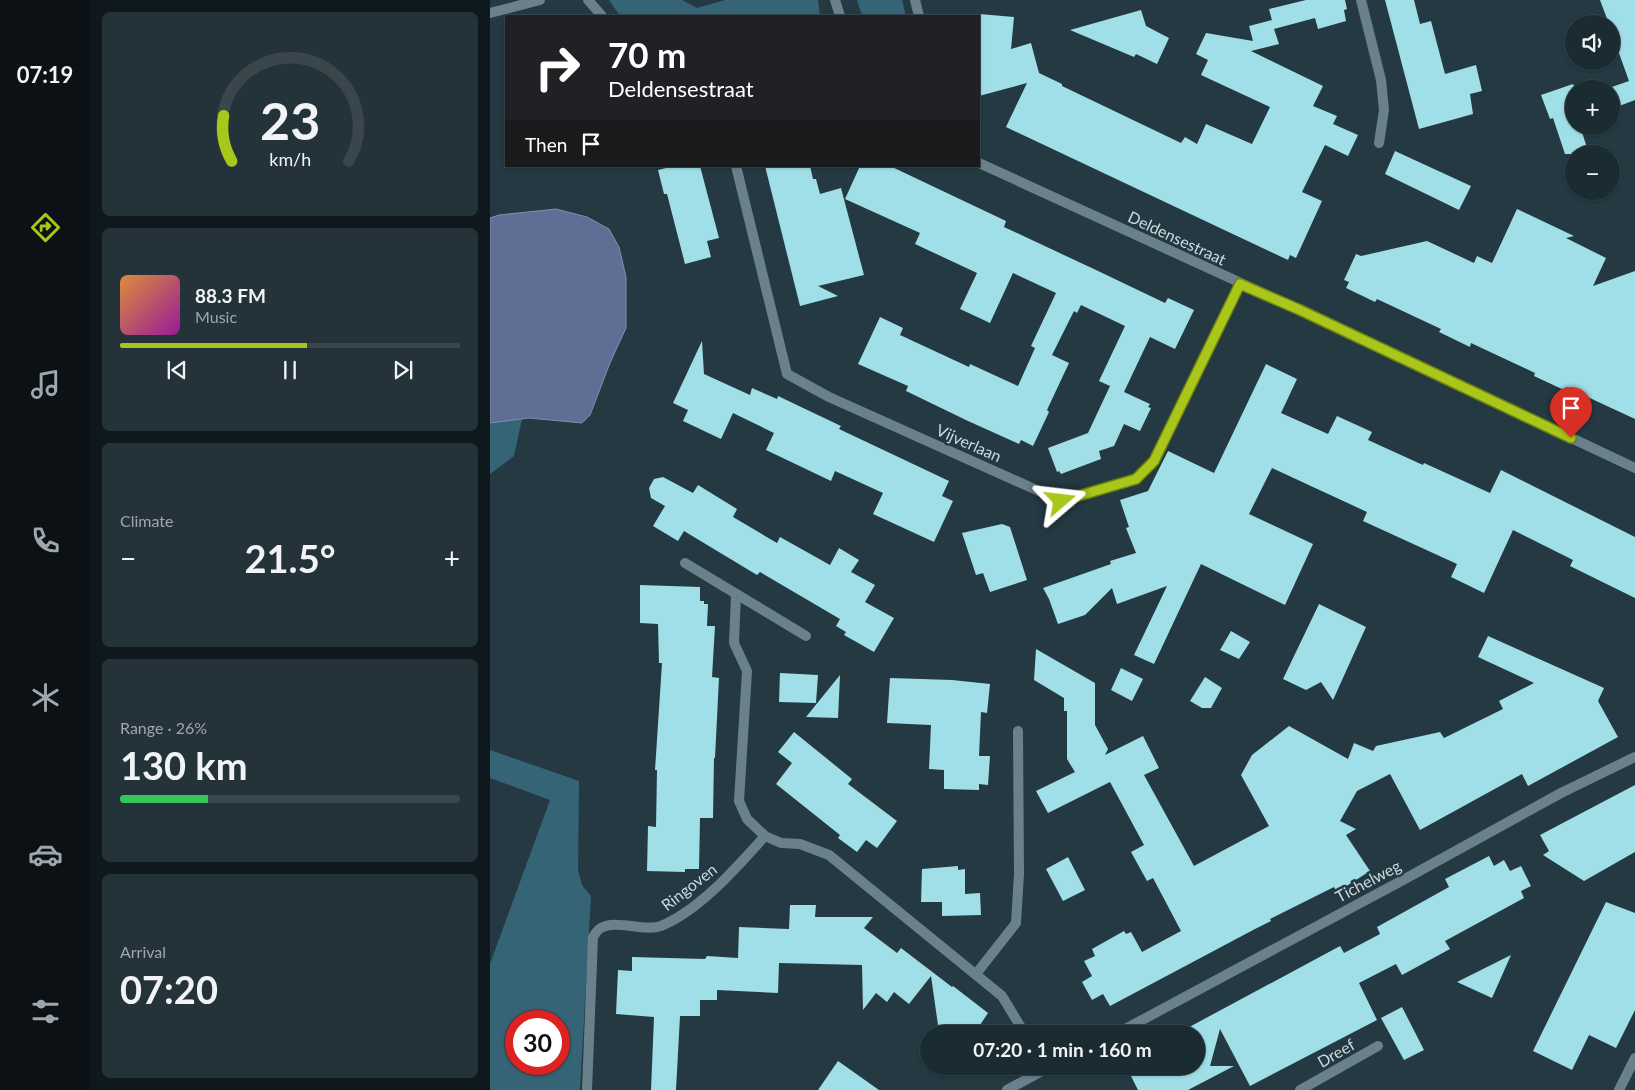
<!DOCTYPE html>
<meta charset="utf-8">
<style>
body{margin:0;font-family:Lato,sans-serif;background:#24333a;color:#f1f3f6;height:100vh;display:flex;flex-direction:column;font-size:19px;white-space:nowrap}
*{box-sizing:border-box;margin:0}
p{font-size:16px;color:#a0a7ac}
.icon{flex:none;width:28px;height:28px;fill:none;stroke:currentColor;stroke-width:2;stroke-linecap:round;stroke-linejoin:round}
.map{position:relative;flex:1;overflow:hidden}
.drawer{display:flex;flex-direction:column;gap:12px;padding:12px;background:#0f181c;width:400px}
.drawer>*{flex:none}
.top-card{position:absolute;left:15px;top:15px;width:475px;height:152px;border-radius:0px;box-shadow:0 1px 4px #0004,0 0 0 1px #39474d;background:#202124;color:#fff;overflow:hidden}
.buttons{position:absolute;left:1075px;top:15px;display:grid;gap:10px}
.buttons a{display:grid;place-items:center;width:55px;height:55px;border-radius:50%;background:#1b2b32;box-shadow:0 1px 4px #0004,0 0 0 1px #39474d;font-size:25px}
.speed{position:absolute;left:15px;top:1010px;display:flex;gap:10px;font-size:25px;font-weight:700;text-align:center}
.speed>*{display:grid;place-content:center;width:65px;height:65px;border-radius:50%;background:#1b2b32;box-shadow:0 1px 4px #0004,0 0 0 1px #39474d;line-height:1}
.speed .limit{border:8px solid #d22;background:#fff;color:#111}
.pin{position:absolute;display:grid;place-items:center;width:42px;height:42px;color:#fff;margin:-51px -21px;border-radius:50% 50% 50% 0;rotate:-45deg;box-shadow:0 0 5px #0007}
.pin .icon{rotate:45deg}
.me{position:absolute;width:55px;margin:-28px;rotate:73deg;stroke-linejoin:round;filter:drop-shadow(0 0 4px #0008)}
.turn{display:flex;align-items:center;gap:18px;height:105px;padding:0 20px;font-size:22px}
.turn .icon{width:65px;height:65px;stroke-width:2.5}
.turn b{display:block;font-size:35px;line-height:42px}
.then{display:flex;align-items:center;height:48px;padding:0 20px;background:#0003;gap:10px;font-size:19px}
.big{font-size:38px;font-weight:700;line-height:1.1}
.drawer .card{flex:1;display:flex;flex-direction:column;justify-content:center;gap:8px;min-width:0;padding:0 18px;border-radius:8px;background:#24333a}
.drawer .dial{align-items:center;gap:0}
.dial svg{height:130px;overflow:visible;fill:none;stroke:#39474d;stroke-width:7;stroke-linecap:round;text-anchor:middle}
.dial text{fill:#f1f3f6;stroke:none}
.song{display:flex;align-items:center;gap:15px}
.cover{width:60px;height:60px;border-radius:8px;background:linear-gradient(135deg,hsl(30 70% 55%),hsl(300 70% 35%))}
.played{height:5px;border-radius:2px;background:linear-gradient(90deg,#a9c71a 55%,#39474d 55%)}
.keys{display:flex;justify-content:space-around;direction:ltr}
.heat{display:flex;justify-content:space-between;align-items:center;font-size:28px;direction:ltr}
.charge{height:8px;border-radius:4px;background:linear-gradient(90deg,#34c759 26%,#39474d 0)}
.trip{position:absolute;left:430px;top:1025px;width:285px;height:50px;border-radius:25px;background:#1b2b32;box-shadow:0 1px 4px #0004,0 0 0 1px #39474d;font-weight:700;line-height:50px;text-align:center}
main{display:flex;flex:1;min-height:0}
.tabs{display:flex;flex-direction:column;width:90px;justify-content:space-around;align-items:center;background:#0b1114;color:#a0a7ac}
.tabs .icon{width:35px;height:35px}
.tabs .selected{color:#a9c71a}
.tabs b{font-size:22px;color:#f1f3f6}
.map>svg:first-child{display:block}
</style>
<main>
<nav class="tabs">
<b>07:19</b>
<svg class="icon selected" aria-label="directions" viewBox="0 0 24 24"><path d="M12 3l9 9-9 9-9-9zM9 14v-3h6M13 9l2 2-2 2"/></svg>
<svg class="icon" aria-label="music" viewBox="0 0 24 24"><path d="M9 18V5l10-2v13"/><circle cx="6" cy="18" r="3"/><circle cx="16" cy="16" r="3"/></svg>
<svg class="icon" aria-label="phone" viewBox="0 0 24 24"><path d="M5 4h4l2 5-3 2q2 4 5 5l2-3 5 2v4C11 20 4 13 5 4z"/></svg>
<svg class="icon" aria-label="climate" viewBox="0 0 24 24"><path d="M12 3v18M4 7l16 10M4 17L20 7"/></svg>
<svg class="icon" aria-label="car" viewBox="0 0 24 24"><path d="M5 17H2v-5l4-1 3-4h7l3 4 3 1v5h-3M9 17h6M6 11h13"/><circle cx="7" cy="17" r="2"/><circle cx="17" cy="17" r="2"/></svg>
<svg class="icon" aria-label="filters" viewBox="0 0 24 24"><path d="M4 7h16M4 17h16"/><circle cx="9" cy="7" r="2"/><circle cx="15" cy="17" r="2"/></svg>
</nav>
<section class="drawer">
<div class="card dial"><svg viewBox="0 0 100 80">
<path d="M14 69A42 42 0 1 1 86 69"/>
<path d="M14 69A42 42 0 0 1 9 41" stroke="#a9c71a"/>
<text x="50" y="56" font-size="32" font-weight="700">23</text>
<text x="50" y="72" font-size="11">km/h</text>
</svg></div>
<div class="card">
<div class="song"><i class="cover"></i><div><b>88.3 FM</b><p>Music</p></div></div>
<div class="played"></div>
<div class="keys"><svg class="icon" aria-label="previous" viewBox="0 0 24 24"><path d="M18 5L8 12l10 7zM5 5v14"/></svg><svg class="icon" aria-label="pause" viewBox="0 0 24 24"><path d="M8 5v14M16 5v14"/></svg><svg class="icon" aria-label="next" viewBox="0 0 24 24"><path d="M6 5l10 7-10 7zM19 5v14"/></svg></div>
</div>
<div class="card"><p>Climate</p>
<div class="heat"><a>−</a><b class="big">21.5°</b><a>+</a></div>
</div>
<div class="card"><p>Range · 26%</p><b class="big">130 km</b><div class="charge"></div></div>
<div class="card"><p>Arrival</p><b class="big">07:20</b></div>
</section>
<div class="map">
<svg width="1145" height="1090" viewBox="0 0 1145 1090">
<rect width="100%" height="100%" fill="#243942"/>
<!-- green -->
<path fill="#366477" fill-rule="evenodd" d="M119 0H192L207 8 235 0H328L330 16H130Z
M367 0H412L416 16H372Z
M32 419 24 456 0 474V423Z
M0 750 89 781 88 870 92 885 101 896 90 1090H0V964L60 800 0 778ZM26 1021H69V1064H26Z"/>
<!-- water -->
<path fill="#606e96" stroke="#818eac" d="M66 209 97 217 119 229 129 247 136 277V328L120 363 100 415 92 423 39 418 0 423V218L9 215Z"/>
<!-- building -->
<path fill="#a0dfe7" d="M816 0H855L857 9 854 10 856 21 828 29 825 18 784 29 789 44 761 51 833 86 823 106 847 116 843 124 868 135 858 156 835 145 812 192 832 201 806 258 800 255 798 260 516 127 537 83 489 96V14L524 17 521 49 541 43 549 73 572 84V86L691 143 695 137 707 144 716 124 762 144 780 107 711 75 718 60 706 54 716 33 763 41 759 26 782 20 784 28 779 9Z
M895 0H924L930 24 941 21 955 74 986 65 992 91 980 94 983 114 929 129Z
M1110 0H1145V100L1121 109V89H1116L1139 81 1121 31V24H1119Z
M651 10 656 26 679 38 667 64 646 54 644 57 580 30Z
M1083 84 1085 89H1084V126H1090L1099 154H1075L1063 118 1060 119 1051 95Z
M905 151 981 186 969 210 895 174Z
M184 166H210L229 238 217 241 221 257 195 264 177 194H174L168 170Z
M275 166H320L323 179H326L330 194 351 188 374 275 328 286 348 296 310 306Z
M370 166H400L516 221 514 227 606 270 675 303 678 298 704 310 685 349 660 337 634 392 660 404 658 407 661 408 650 431 634 424 624 446 609 451 611 459 571 474 569 471 567 472 558 448 598 433 620 386 609 381 635 326 591 305 587 313 584 311 562 355 579 363 557 410 559 412 543 446 531 440 529 444 478 421 416 391 418 386 368 364 390 317 413 328 410 335 479 367 480 364 528 386 545 348 541 346 566 293 523 273 500 323 470 309 487 273 425 244 430 233 355 199Z
M1027 209 1084 236 1076 238 1116 258 1103 286 1145 271V419L1076 387 1074 390 1044 376 1045 373 981 343 980 347 949 332 951 329 887 299 885 302 856 288 859 282 854 280 866 254 871 256 937 241 984 263 987 256 1002 263Z
M212 341 214 374 260 395 262 388 287 399 288 396 351 426 349 429 459 481 452 496 463 501 444 542 383 514 393 493 345 471 341 481 276 450 284 433 243 413 231 439 193 421 198 410 183 403Z
M776 364 807 379 791 413 838 434 847 416 882 432 878 440 933 465 934 463 1000 493 1011 470 1145 537V598L1080 566 1083 560 1023 530 994 593 961 577 967 564 873 521 877 512 782 468 759 514 823 544 795 605 711 564 664 664 644 655 677 586 627 604 622 588 595 615 568 624 559 599 553 588 621 564 620 561 646 553 636 528 639 527 630 500 658 491 678 451 724 473Z
M173 477 203 493 208 485 247 509 243 517 287 543 290 537 340 565 349 548 369 560 361 572 385 585 375 602 404 618 384 652 354 635 356 632 346 626 350 619 270 572 267 575 194 531 188 541 163 526 175 506 161 498 159 488 164 479Z
M512 524 520 527 537 580 500 592 493 573 486 575 472 533Z
M150 585 210 587V601H214V604H218L217 626H225L222 677 229 678 225 758H224L223 818H210L209 869H195V872L157 871 158 826 166 827 167 770H165L172 663H169L168 624 150 623Z
M829 604 876 627 843 700 831 682 816 690 793 679Z
M741 631 760 642 749 659 730 650Z
M998 636 1114 688 1108 701 1128 737 1038 786 1032 774 930 830 900 774 867 791 850 821 866 829 856 835 880 871 847 892 844 887 780 919 781 921 765 929 620 1006 613 994 602 1000 592 982 602 976 594 961 605 956 602 949 634 931 636 934 641 932 652 952 691 931 663 878 657 881 641 852 654 845 620 782 558 813 546 791 585 772 577 759V711H574V698L544 680 546 649 605 683V725L618 749 615 755 653 736 669 768 654 775 704 866 779 826 751 775 762 755 799 726 858 759 864 743 883 751 886 746 950 732 954 738 1013 709 1009 701 1044 683 988 657Z
M631 668 653 679 642 701 621 690Z
M290 673 328 675 326 703 289 702Z
M350 675 348 718 316 717Z
M715 677 732 688 721 708H712L700 701Z
M400 678 462 680 500 684 497 713 491 712 489 756H500L498 785 489 784V790L454 789V770L439 769 441 725 397 723Z
M304 732 362 779 358 784 407 821 387 848 376 840 367 852 348 838 350 835 286 784 302 763 288 752Z
M1145 785V852L1094 881 1053 855 1059 851 1050 835Z
M999 856 1004 866 1014 860 1020 871 1031 866 1041 886 1031 891 1034 898 955 941 960 949 912 975 906 964 869 983 887 1020 760 1086 730 1029 720 1066H744L698 1090H648L636 1066H708L706 1063V1034H691L690 1032 850 946 854 953 890 934 887 927 959 887 955 879Z
M578 857 595 890 573 901 556 869Z
M468 866V870L475 869V894L490 893 491 915 452 916V902H431L432 869Z
M1116 902 1145 913V1010L1126 1048 1099 1035 1082 1070 1043 1051Z
M300 905H326L325 917H383L374 928 407 953 411 948 462 987 463 986 498 1013 484 1034H459L448 1025 441 976 419 1004 404 992 397 1002 386 993 373 1010 372 965 289 963 288 993 227 990V1000H210V1016H190L186 1090H161L164 1017 126 1014 128 970 142 971V957L215 959 217 956 248 958 249 927 299 929Z
M1021 955 1002 998 967 982Z
M912 1007 934 1050 914 1060 891 1018Z
M348 1061 389 1090H328Z"/>
<g fill="none" stroke-linecap="round" stroke-linejoin="round">
<!-- minor -->
<path stroke="#6a818b" stroke-width="10" d="M345 0 350 16
M425 0 429 16
M871 0 891 80 894 110 889 143
M0 13 50 0
M246 166 297 374 339 397 571 501 646 479 664 461 750 284
M195 563 316 636
M246 594 244 643 257 671 249 801 257 819 275 836 291 843 310 844 339 855 512 996 535 1034
M486 974 526 923 529 874 528 731
M626 1034 913 880 1071 793 1145 757
M97 1090 103 937C105 934 108 929 111 928 126 919 154 932 171 926 210 910 247 867 275 836
M517 1090 561 1066
M810 1090 888 1046
M1129 1090 1145 1058"/>
<!-- tertiary -->
<path stroke="#6a818b" stroke-width="10" d="M98 0 112 16
M489 163 810 310 1145 468"/>
</g>
<g fill="none" stroke-linecap="round" stroke-linejoin="round">
<defs>
<path id="route" d="M571 501 646 479 664 461 750 284 810 310 1081 438"/>
</defs>
<!-- route casing -->
<use href="#route" stroke="#6e8111" stroke-width="12"/>
<!-- route -->
<use href="#route" stroke="#a9c71a" stroke-width="9"/>
</g>
<g text-anchor="middle" stroke-width="5" stroke-linejoin="round" paint-order="stroke">
<!-- street labels -->
<g font-size="16" fill="#cdd9df" stroke="#243942">
<text transform="translate(687 238) rotate(25)" y="6">Deldensestraat</text>
<text transform="translate(479 443) rotate(24)" y="6">Vijverlaan</text>
<text transform="translate(878 881) rotate(-28)" y="6">Tichelweg</text>
<text transform="translate(199 887) rotate(-38)" y="6">Ringoven</text>
<text transform="translate(846 1053) rotate(-30)" y="6">Dreef</text>
</g>
</g>
</svg>
<div class="buttons">
<a><svg class="icon" aria-label="sound" viewBox="0 0 24 24"><path d="M4 9h4l5-4v14l-5-4H4zM17 9q2 3 0 6"/></svg></a>
<a>+</a>
<a>−</a>
</div>
<div class="speed"><div class="limit">30</div></div>
<div class="pin" style="left:1081px;top:438px;background:#d93025"><svg class="icon" aria-label="arrive" viewBox="0 0 24 24"><path d="M6 21V4h12l-3 4 3 4H6"/></svg></div>
<svg class="me" style="left:571px;top:501px" viewBox="-20 -20 40 40"><path d="M0-17L14 15 0 8-14 15z" fill="#a9c71a" stroke="#fff" stroke-width="4"/></svg>
<div class="trip">07:20 · 1 min · 160 m</div>
<div class="top-card">
<div class="turn"><svg class="icon" aria-label="right" viewBox="0 0 24 24"><path d="M7 20v-9h11M14 6l5 5-5 5"/></svg><div><b>70 m</b>Deldensestraat</div></div>
<div class="then">Then<svg class="icon" aria-label="arrive" viewBox="0 0 24 24"><path d="M6 21V4h12l-3 4 3 4H6"/></svg></div>
</div>
</div>
</main>
